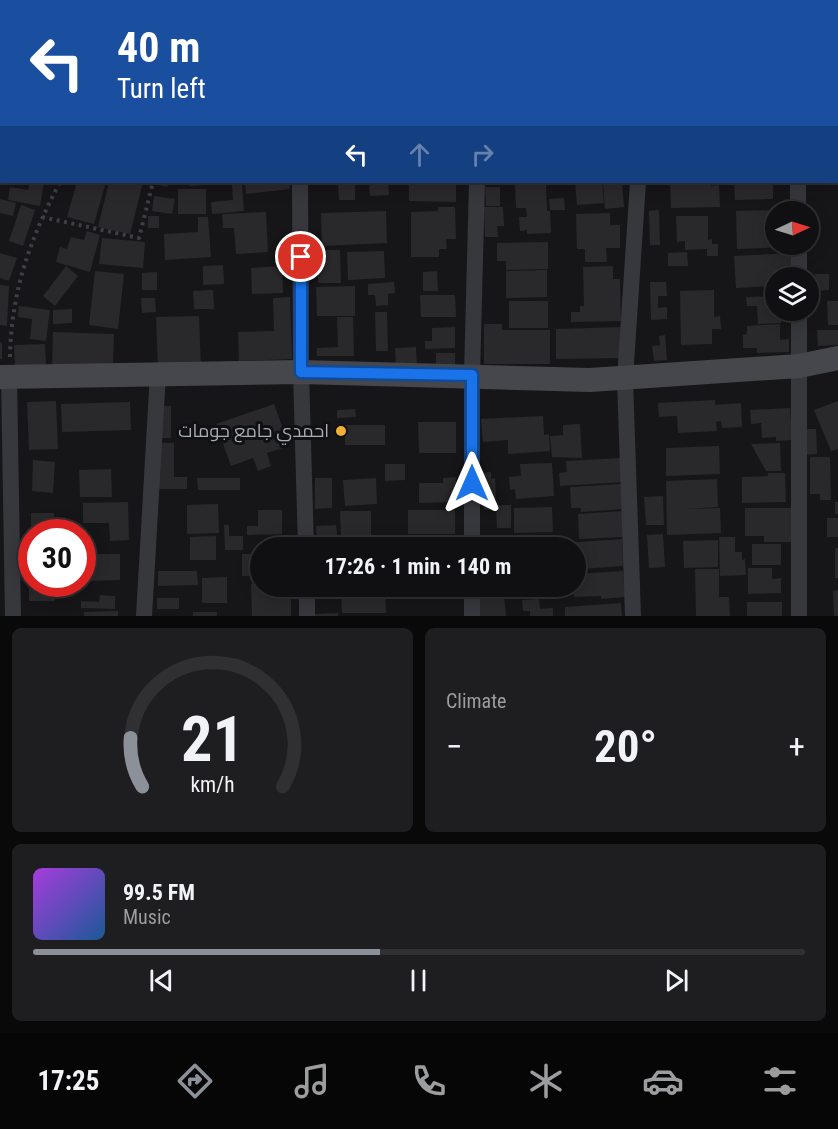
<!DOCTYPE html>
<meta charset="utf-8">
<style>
body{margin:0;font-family:"Roboto Condensed",Cairo,sans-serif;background:#1e1e20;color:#f1f3f6;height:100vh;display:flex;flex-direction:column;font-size:22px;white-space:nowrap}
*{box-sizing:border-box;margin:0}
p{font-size:20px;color:#9c9d9f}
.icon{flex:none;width:33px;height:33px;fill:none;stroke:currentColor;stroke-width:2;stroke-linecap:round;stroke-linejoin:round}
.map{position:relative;height:616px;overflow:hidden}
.panel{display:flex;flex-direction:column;gap:12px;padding:12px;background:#09090a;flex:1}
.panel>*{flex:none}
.top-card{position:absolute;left:0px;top:0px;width:838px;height:183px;box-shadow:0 3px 15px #0003,0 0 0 2px #303032;background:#1a4fa0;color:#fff;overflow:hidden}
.needle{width:39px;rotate:86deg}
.controls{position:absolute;left:765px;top:201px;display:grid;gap:12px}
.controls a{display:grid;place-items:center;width:54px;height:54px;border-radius:50%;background:#101012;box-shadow:0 3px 15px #0003,0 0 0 2px #303032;font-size:30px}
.speed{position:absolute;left:18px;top:519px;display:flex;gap:12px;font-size:30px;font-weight:700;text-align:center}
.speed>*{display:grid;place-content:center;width:78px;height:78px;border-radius:50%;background:#101012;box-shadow:0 3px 15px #0003,0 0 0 2px #303032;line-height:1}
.speed .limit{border:9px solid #d22;background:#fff;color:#111}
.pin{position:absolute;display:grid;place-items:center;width:51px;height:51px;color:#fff;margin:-26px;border:3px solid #fff;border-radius:50%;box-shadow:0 2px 6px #0007}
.me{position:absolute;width:66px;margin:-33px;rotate:0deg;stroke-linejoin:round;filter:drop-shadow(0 0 4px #0008)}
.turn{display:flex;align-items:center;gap:21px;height:126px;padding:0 18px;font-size:27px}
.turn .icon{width:78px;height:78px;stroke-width:2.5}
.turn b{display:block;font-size:42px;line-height:51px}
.lanes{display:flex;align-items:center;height:57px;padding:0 18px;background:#0003;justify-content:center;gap:30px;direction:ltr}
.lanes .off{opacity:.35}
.big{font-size:45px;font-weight:700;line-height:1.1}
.panel .tile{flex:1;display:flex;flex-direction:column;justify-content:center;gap:9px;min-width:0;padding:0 21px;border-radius:9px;background:#1e1e20}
.panel .dial{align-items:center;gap:0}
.dial svg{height:156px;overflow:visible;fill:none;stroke:#303032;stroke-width:7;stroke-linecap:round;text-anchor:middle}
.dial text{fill:#f1f3f6;stroke:none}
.song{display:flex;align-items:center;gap:18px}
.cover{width:72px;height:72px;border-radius:9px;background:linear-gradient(135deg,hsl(280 70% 55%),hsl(210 70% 35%))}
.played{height:6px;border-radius:3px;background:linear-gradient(90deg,#8c9099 45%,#303032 45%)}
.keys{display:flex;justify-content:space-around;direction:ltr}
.heat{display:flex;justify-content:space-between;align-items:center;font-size:33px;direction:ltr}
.panel .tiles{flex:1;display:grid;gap:12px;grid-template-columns:1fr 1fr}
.tile:last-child{grid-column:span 2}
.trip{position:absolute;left:250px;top:537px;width:336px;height:60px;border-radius:30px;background:#101012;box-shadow:0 3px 15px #0003,0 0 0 2px #303032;font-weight:700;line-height:60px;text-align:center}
.menu{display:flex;height:96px;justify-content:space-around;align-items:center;background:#060607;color:#9c9d9f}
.menu .icon{width:42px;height:42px}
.menu .current{color:#8c9099}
.menu b{font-size:27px;color:#f1f3f6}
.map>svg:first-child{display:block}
</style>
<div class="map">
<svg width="838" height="616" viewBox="0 0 838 616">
<rect width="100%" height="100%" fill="#161618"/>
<!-- building -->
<path fill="#29292c" d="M30 182H44L40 206 8 200 10 187 28 190Z
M77 182H106L94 224 67 217Z
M109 182H143L130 234 98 227Z
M156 182H169L167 187 155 184Z
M189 182H204L205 185 189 186Z
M208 182H227V183L209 185Z
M245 182H289L290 189 246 194Z
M338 182H355V200H339Z
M369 182H388L389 195 370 196Z
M409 182H456V202L409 201Z
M575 182H602L604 203 577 205Z
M603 182H622L624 207 605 209Z
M670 182H711V186L719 185 720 207 671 208Z
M734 182H773V199L735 200Z
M242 184 244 211 212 214 211 202 233 200 232 185Z
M515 184H546L547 211H550L551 233 527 234V230L520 231 519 217H527L526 208H516Z
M485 187H500V206H486Z
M178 189H206V214H178Z
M154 196 175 199 172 214 152 211Z
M564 198 565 210H550L549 199Z
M0 199 16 203 13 216 0 213Z
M21 205 35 210 23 246 9 241Z
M438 207H455L456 239H446L447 249H439V257H411V212L438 211Z
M484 207H503L504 226H497L498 237H485Z
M659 210 660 245H650L649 211Z
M776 210V244H791V247L737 249 736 211Z
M386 211 387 243 322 246 321 213Z
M266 212 268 252 236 254 234 228H223L222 214Z
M610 213V225H620V248H606L607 262H585V249H577L576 214Z
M148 216H159V228H148Z
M676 216H708V240L712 239V244H718V256H707V249L685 250V241L677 242Z
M198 217H208L211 257 165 260 164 234 198 232Z
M87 231 100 235 90 272 56 262 60 247 67 249 71 237 84 240Z
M102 238 145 242 143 268 99 264Z
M548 242V269L506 270V261H497V243Z
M318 250H340L341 283H318Z
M384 251 385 278 348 280 347 252Z
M687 252 688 266H668V253Z
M0 253 17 258 9 281 0 278Z
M794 253 795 278H776V286L736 288 734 256Z
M223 265 224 284 203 285V266Z
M66 266 78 276 55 306 43 296Z
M282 266 283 293 252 294 251 268Z
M613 266V279H620L621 321 571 322V312H580V306H584L583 267Z
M547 270V297L506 298V271Z
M95 271 124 274 118 329 89 325Z
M437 271 438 291H423V272Z
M157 272V290H142V273Z
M815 274H829V290L816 291Z
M394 282 395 293 388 294V305L376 306 375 295H368V284Z
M650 282H666L667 296H658V308L667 307V319L651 320Z
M0 285 9 286 7 326 0 325Z
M355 286V316H317L316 287Z
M213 290 214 309H194L193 291Z
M714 290V317L720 316 721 329H712V344L681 345 680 291Z
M420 295H455L456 317H421Z
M776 296V310H781V323L758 324 757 306H747L746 297Z
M290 297 292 359 239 361 238 332 274 331 273 298Z
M141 298H155L156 312 142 313Z
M509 301H548V328H509Z
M827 301H838V325H828Z
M19 306 50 310 46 341 30 339 32 319 18 317Z
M72 309V323L53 324V310Z
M375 312H387L388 351H376Z
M199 316 201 367 158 369 156 317Z
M337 317H353L354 356H317V348L338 347Z
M484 324H502V330H550V364H484Z
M780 324V340L789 339V352L757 353V348H743V335L747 334V326Z
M455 327V348L425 349V341H432V328Z
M623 327V358L556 359V329Z
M817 330H838V345L818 346Z
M53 332 114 334 113 367 52 365Z
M665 335 667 360 654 361 652 346 660 345 659 336Z
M0 342 2 343V359H0Z
M45 344 46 366 15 367 14 345Z
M416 347 417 366 396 367 395 348Z
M436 353H455V366H436Z
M715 400V405L741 403 742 427 722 428 721 421 716 422 717 431 678 433 677 416 659 417 658 403Z
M56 401 58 449 29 450 27 402Z
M838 401V449L831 451 814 410Z
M130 402 131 430 62 432 61 404Z
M274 404 289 446 267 453 271 466 258 471 253 458 231 466 216 424Z
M159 406H171V438H159Z
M790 408 792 440 776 441V437L762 438 761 423 751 424 750 410Z
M355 409 356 417 337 418V410Z
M543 416 544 435 549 434 550 451 508 454V440L483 442 481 419Z
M418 422H456V453H419Z
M580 424 582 458 552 457 550 436 563 435V425Z
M345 425H385V445H345Z
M800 429H816L817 454 801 455Z
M158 443H174V477H187V489H157Z
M780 443 781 471H766L751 444Z
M719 446 720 474 666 476V448Z
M810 457H830L831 500H820V494H810Z
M622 458 623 482 560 486 559 473 567 472 566 461Z
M33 460 55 462 53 493 32 491Z
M552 463 554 496 516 499 515 489 510 490 509 477 521 476 520 464Z
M385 464H405V480L385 481Z
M111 469 112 497H80L79 470Z
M491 472V479L495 478 496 498 493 499V509L484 510 481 473Z
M768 473H785L786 502 742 503V477L768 476Z
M456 477V502L419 503V483H443V478Z
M197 478H240V490H198Z
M315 478H332V508L315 509Z
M376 478 377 504 345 506 343 480Z
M717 479 718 507 685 509 720 508 721 533 667 535 666 481Z
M621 484 623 509 581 512V508H571L570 487Z
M663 496 664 525H646L644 497Z
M128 502 129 540 110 541 109 523H83V503Z
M835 502H838V514H835Z
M218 504 219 533 187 534V505Z
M496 505H511V528H497Z
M552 507 553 532 514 533V508Z
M745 508H793V542H764V536H745Z
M258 510H282V534L247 535V526H258Z
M408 510H455V534H408Z
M340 511H371V538H341Z
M622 511 623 537 579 539 578 514Z
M31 513H54V532H31Z
M827 518H838V537H827Z
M224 525H229V536H243V550H225Z
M336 525 338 541 317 542 316 526Z
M663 534 665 567 649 568 647 535Z
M216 536V560H190V537Z
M719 537H735V552H742V560L745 559 746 575 720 576Z
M363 539H380V548H363Z
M622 539 623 566 581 569 580 563H576V548H564V543Z
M423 540H451V548H423Z
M718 540V567L684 568 683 541Z
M548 541V548H530V542Z
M752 544H781V565H752Z
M835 548H838V578H835Z
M90 554H120V580L91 581Z
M242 554H261V576H242Z
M748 568H772V579L781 578V593L748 594Z
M695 569H719V597H729L730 616H696Z
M158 571H197L198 585 158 586Z
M623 571 625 597 601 599V596L574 597 573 586H576V574Z
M227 577V603H202V578Z
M261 583V586H291V616H252L251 584Z
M29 585 56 586 55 601H29Z
M514 586H540V594L519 596V589L514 590Z
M385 590 386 613H342L341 591Z
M838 590V616H834L833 591Z
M100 595 115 596V609L81 608V601L99 602Z
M504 596 506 616H479L478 598Z
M157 598H179V609H157Z
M539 599 540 609 553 608V616H530V611H523L522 600Z
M747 602H782V616H747Z
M621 603 622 616H565V607Z
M118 611V616H84V612Z
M193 612H217V616H193Z
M338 613V616H315V614Z"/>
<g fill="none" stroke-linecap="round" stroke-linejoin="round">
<!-- path -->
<path stroke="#3d3f44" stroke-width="4" stroke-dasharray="3 4.5" stroke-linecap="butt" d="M71 2V0
M193 2V0
M0 127H2
M42 217 139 238 153 182
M10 357C11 292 30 239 60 182"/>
<!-- street -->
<path stroke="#37383d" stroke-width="16" d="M478 0V2
M639 0V2
M798 0V2
M297 2V0
M300 182 301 372 306 548
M798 182V212
M799 244V278
M799 310V616
M9 377 13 616
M472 548V375L477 182
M307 586V616
M144 616 158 373
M472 616V586
M633 616 625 379 638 182"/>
<!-- secondary -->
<path stroke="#45474d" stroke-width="24" d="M0 377 301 372 590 380 799 366 838 358"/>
</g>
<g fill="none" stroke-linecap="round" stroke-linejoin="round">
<defs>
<path id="route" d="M301 257V372L472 375V483"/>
</defs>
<!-- route casing -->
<use href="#route" stroke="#114b97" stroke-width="15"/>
<!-- route -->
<use href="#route" stroke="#1a73e8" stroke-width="10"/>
</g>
<!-- markers -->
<circle fill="#f2b134" stroke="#111113" stroke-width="2" cx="341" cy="431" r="6"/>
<g text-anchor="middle" stroke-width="6" stroke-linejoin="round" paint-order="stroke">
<!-- poi labels -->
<g font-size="18" fill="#a8adb8" stroke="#111113" text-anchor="end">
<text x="329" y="437">احمدي جامع جومات</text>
</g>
</g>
</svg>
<div class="controls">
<a><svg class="needle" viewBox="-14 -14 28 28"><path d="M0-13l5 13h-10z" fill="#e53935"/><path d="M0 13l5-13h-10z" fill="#9c9d9f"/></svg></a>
<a><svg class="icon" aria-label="layers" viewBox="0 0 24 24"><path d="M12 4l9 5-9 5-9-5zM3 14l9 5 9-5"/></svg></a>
</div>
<div class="speed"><div class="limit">30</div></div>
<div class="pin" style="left:301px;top:257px;background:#d93025"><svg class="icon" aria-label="arrive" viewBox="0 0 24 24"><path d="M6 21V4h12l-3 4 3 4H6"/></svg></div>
<svg class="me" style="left:472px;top:483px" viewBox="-20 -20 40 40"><path d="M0-17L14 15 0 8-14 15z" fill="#1a73e8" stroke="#fff" stroke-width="4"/></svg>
<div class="trip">17:26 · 1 min · 140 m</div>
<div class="top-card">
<div class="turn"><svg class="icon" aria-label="left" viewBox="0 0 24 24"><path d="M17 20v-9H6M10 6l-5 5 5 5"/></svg><div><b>40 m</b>Turn left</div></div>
<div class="lanes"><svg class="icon" aria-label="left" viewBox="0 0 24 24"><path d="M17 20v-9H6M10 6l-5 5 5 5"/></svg><svg class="icon off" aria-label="ahead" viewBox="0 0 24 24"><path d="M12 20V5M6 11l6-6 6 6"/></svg><svg class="icon off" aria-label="right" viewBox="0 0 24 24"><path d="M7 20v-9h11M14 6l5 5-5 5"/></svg></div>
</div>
</div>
<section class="panel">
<div class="tiles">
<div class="tile dial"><svg viewBox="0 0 100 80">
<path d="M14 69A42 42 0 1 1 86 69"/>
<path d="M14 69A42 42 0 0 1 8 44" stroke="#8c9099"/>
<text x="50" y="56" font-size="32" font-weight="700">21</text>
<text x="50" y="72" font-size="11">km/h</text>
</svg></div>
<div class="tile"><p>Climate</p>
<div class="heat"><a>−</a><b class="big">20°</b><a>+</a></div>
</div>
<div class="tile">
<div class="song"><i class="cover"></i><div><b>99.5 FM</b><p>Music</p></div></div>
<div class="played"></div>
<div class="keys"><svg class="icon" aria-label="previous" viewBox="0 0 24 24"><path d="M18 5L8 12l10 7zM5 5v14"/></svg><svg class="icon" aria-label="pause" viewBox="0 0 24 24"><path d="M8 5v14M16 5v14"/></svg><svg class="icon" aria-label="next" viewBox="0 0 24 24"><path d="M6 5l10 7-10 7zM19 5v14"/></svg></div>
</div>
</div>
</section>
<nav class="menu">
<b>17:25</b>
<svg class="icon current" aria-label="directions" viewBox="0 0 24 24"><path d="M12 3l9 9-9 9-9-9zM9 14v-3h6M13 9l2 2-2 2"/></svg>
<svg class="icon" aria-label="music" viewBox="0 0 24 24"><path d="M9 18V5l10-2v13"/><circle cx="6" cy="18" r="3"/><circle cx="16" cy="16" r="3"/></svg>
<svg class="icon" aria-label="phone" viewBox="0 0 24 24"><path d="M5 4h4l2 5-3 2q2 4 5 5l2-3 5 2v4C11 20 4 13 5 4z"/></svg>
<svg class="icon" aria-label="climate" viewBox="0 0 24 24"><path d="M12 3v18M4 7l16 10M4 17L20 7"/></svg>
<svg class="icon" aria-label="car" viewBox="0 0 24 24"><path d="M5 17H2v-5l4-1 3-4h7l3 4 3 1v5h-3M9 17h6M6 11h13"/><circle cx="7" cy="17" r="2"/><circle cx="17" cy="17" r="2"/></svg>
<svg class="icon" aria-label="filters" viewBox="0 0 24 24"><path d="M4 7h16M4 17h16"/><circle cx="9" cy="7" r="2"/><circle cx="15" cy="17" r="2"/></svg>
</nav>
